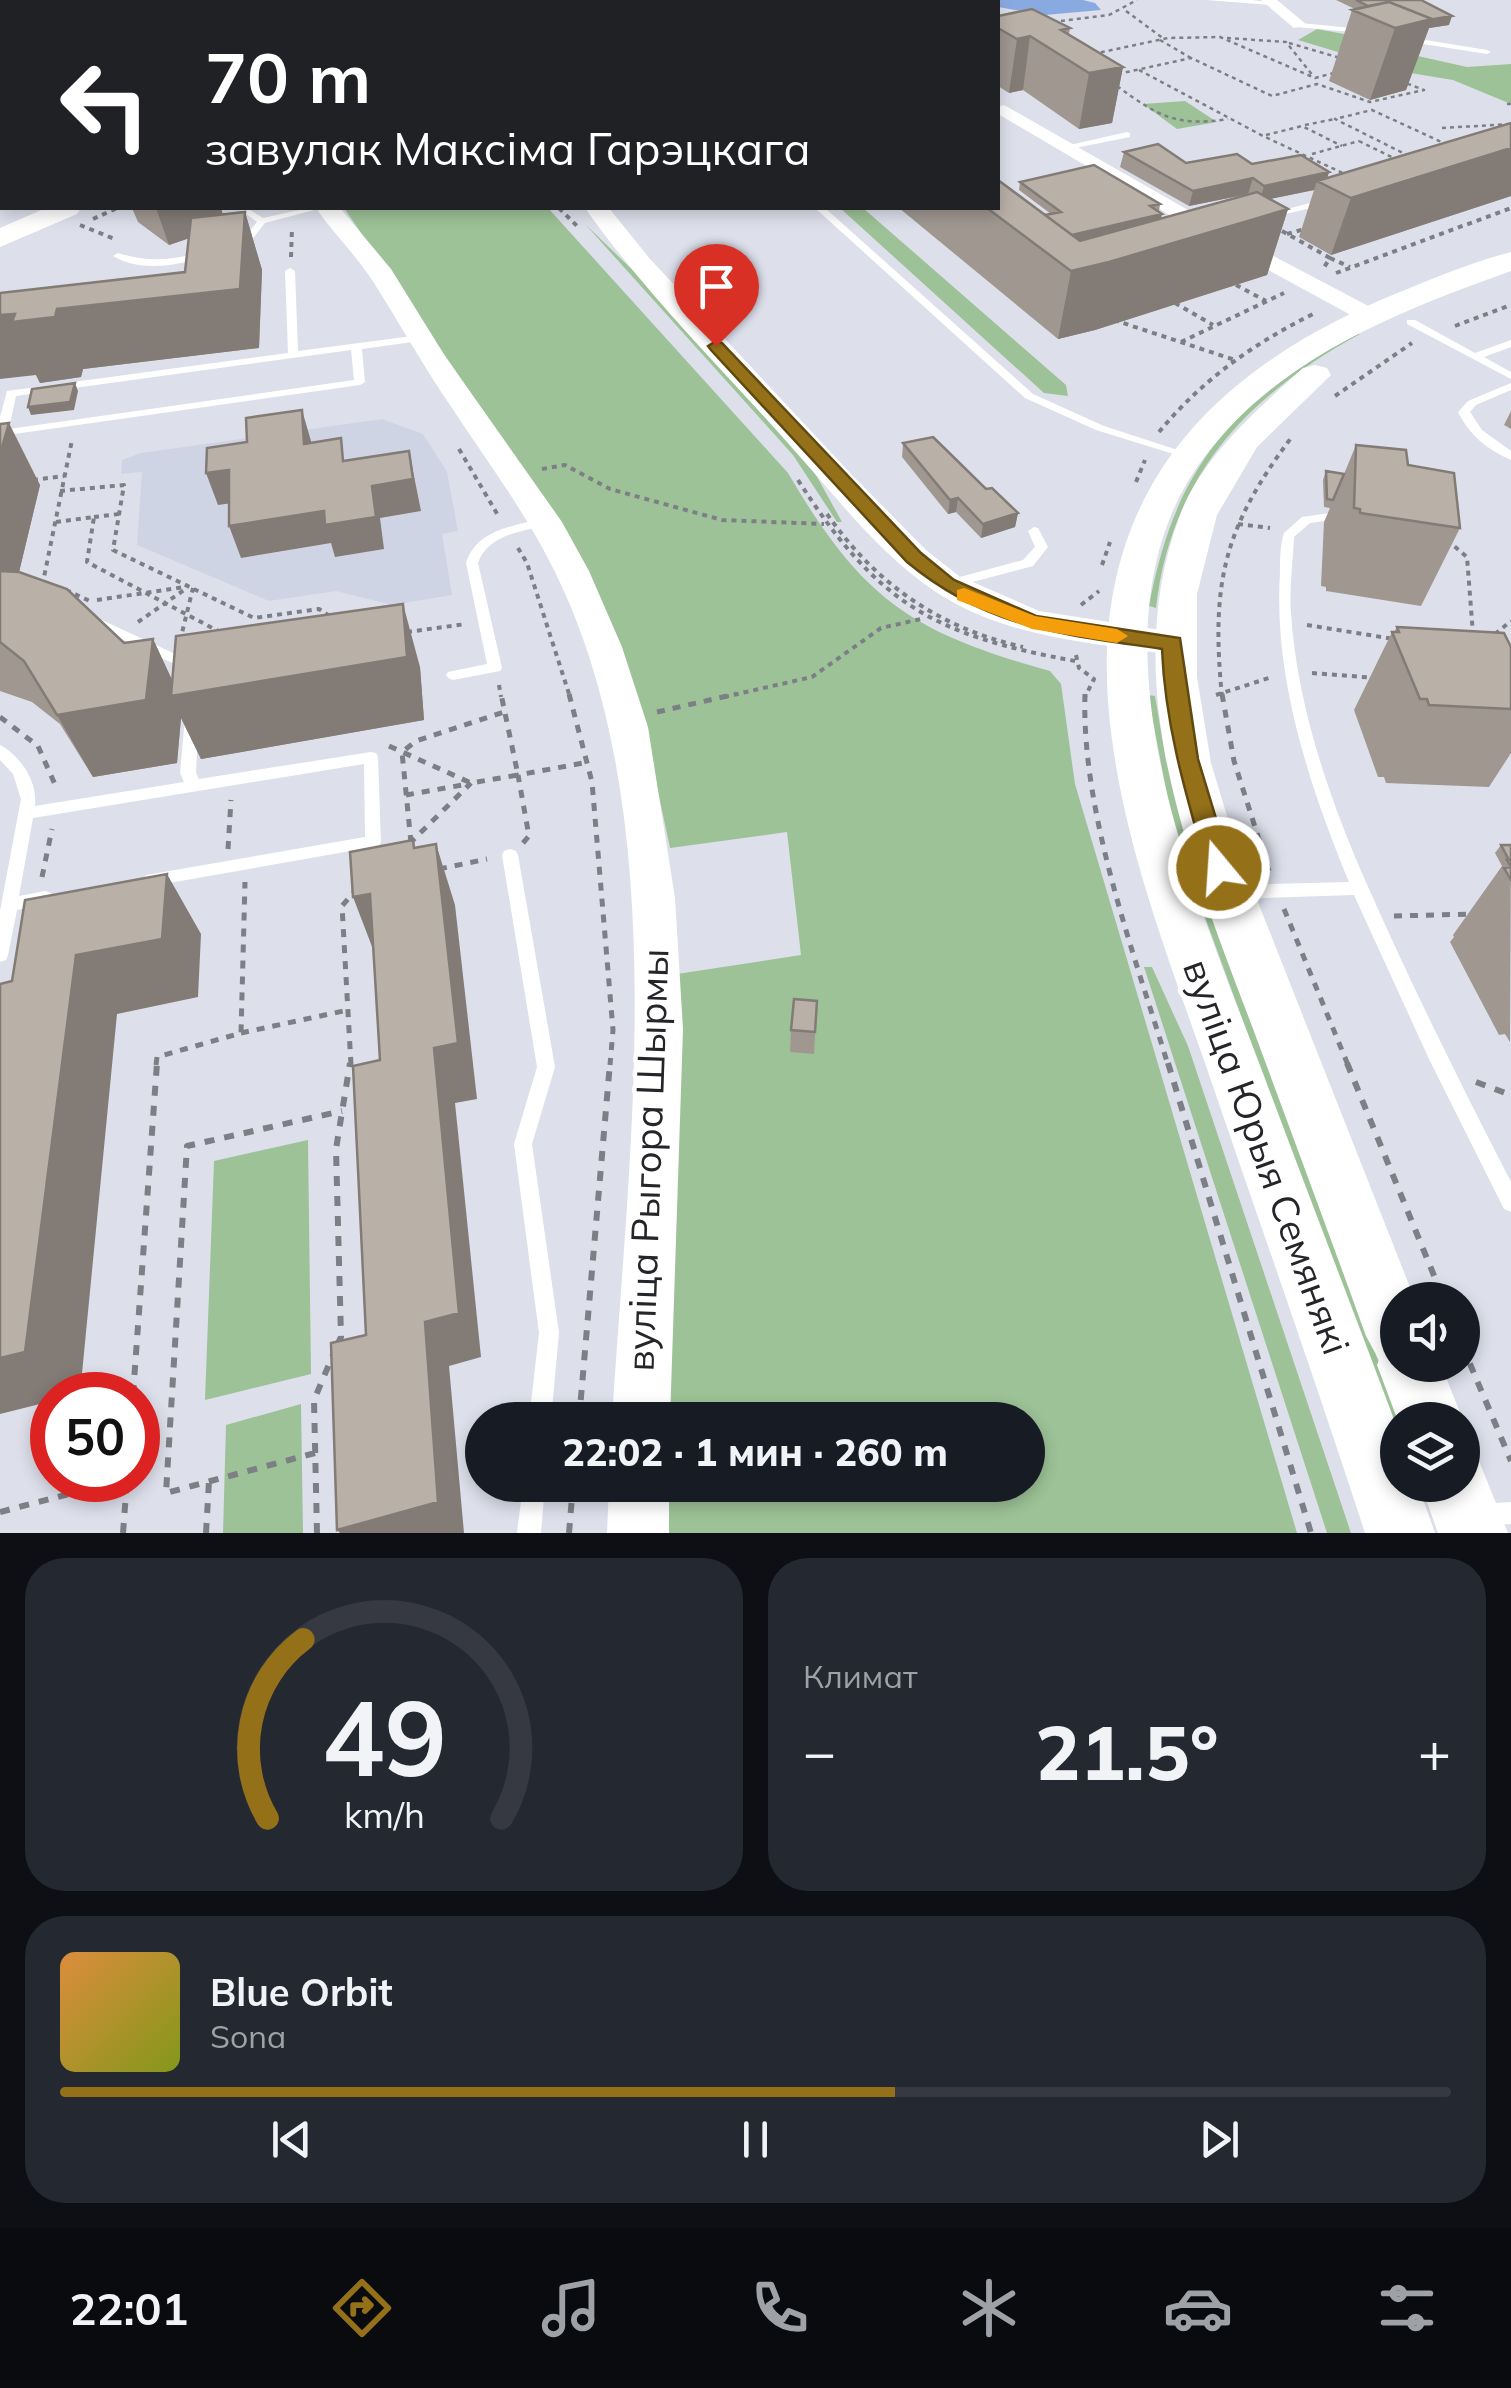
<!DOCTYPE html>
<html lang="ru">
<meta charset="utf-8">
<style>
body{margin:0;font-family:Mulish,sans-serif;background:#242831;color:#f1f3f6;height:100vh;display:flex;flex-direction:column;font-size:38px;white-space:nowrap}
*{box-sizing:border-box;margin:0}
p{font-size:32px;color:#9ea1a6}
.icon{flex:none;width:55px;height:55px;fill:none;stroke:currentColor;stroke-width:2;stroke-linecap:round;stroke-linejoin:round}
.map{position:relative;height:1533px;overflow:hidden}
.drawer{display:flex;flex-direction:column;gap:25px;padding:25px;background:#0d0f14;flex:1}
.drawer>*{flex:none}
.hud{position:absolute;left:0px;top:0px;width:1000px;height:210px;box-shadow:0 5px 15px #0003;background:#202124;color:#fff;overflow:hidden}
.tools{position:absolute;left:1380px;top:1282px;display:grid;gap:20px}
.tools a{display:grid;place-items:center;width:100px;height:100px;border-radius:50%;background:#171b24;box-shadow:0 5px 15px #0003;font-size:50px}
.speed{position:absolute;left:30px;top:1372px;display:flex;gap:20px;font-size:50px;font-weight:700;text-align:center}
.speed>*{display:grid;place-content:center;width:130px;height:130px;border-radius:50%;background:#171b24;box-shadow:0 5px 15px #0003;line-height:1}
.speed .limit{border:15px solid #d22;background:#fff;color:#111}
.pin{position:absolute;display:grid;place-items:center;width:85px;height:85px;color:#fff;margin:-102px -42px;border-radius:50% 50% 50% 0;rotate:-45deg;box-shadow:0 0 10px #0007}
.pin .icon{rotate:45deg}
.me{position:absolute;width:110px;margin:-55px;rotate:342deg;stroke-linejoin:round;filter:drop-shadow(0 0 8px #0008)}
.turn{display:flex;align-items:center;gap:35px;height:210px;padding:0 40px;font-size:45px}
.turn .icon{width:130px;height:130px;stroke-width:2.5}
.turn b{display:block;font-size:70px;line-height:85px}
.big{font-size:75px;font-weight:800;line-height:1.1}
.drawer .card{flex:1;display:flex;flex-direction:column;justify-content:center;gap:15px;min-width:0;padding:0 35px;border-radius:40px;background:#242831}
.drawer .dial{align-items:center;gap:0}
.dial svg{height:260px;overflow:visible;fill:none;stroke:#363941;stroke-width:7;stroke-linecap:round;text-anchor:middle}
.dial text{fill:#f1f3f6;stroke:none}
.song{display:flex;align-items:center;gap:30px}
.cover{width:120px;height:120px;border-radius:15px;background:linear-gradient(135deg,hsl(30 70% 55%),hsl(70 70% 35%))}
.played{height:10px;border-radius:5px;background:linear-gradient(90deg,#947119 60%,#363941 60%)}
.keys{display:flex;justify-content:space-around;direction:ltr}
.heat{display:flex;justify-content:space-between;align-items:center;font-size:55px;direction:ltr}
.drawer .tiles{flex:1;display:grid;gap:25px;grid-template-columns:1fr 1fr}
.card:last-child{grid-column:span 2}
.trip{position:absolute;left:465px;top:1402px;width:580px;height:100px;border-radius:50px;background:#171b24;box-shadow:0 5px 15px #0003;font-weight:800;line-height:100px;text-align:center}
.dock{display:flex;height:160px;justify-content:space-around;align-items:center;background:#090b0e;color:#9ea1a6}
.dock .icon{width:70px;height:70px}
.dock .current{color:#947119}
.dock b{font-size:45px;color:#f1f3f6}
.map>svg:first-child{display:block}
</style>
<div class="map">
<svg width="1511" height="1533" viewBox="0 0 1511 1533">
<rect width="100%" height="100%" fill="#dde0eb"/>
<!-- built -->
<path fill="#cfd4e5" d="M382 419 423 434 447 472 458 531 442 534 452 595 392 605 336 591 269 601 137 545 142 472 121 474 122 460 141 453Z"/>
<!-- green -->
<path fill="#9dc297" d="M0 0H477L2 2 0 147Z
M1317 29 1371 39 1400 52 1467 67 1511 64V104L1453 80 1404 72 1298 40Z
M1185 101 1217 122 1177 129 1143 104Z
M344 208H548L788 473C862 599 910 632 1050 671L1061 684 1075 784 1297 1533H659L661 1485H1028V1420H663L677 974 801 955 787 832 670 848 649 749 556 518Z
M840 208H863L1066 385 1068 396 1044 393Z
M585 224 649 286 816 475 842 522H837L793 455Z
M1357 333 1360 334C1247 396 1171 476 1156 608L1149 606C1176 463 1233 404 1357 333Z
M1148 695 1155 696 1166 761 1193 859 1400 1420 1397 1443 1198 898 1169 805Z
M1144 967H1152L1188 1046 1351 1533H1327Z
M308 1140 311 1374 205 1400 214 1161Z
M301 1404 303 1533H223L226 1425Z"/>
<!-- water -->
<path fill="#89aae1" d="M956 0H1083L1095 3 1101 10 1045 15 998 7V2Z"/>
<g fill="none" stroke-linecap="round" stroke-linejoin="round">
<!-- path-far3 -->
<path stroke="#7d7f86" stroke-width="2.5" stroke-dasharray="4 4" stroke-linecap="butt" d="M120 0 124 2
M313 2 322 0
M476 2 481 0
M545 2 550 0
M756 2 763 1
M1126 11 1164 39
M1053 22 1109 15 1137 0
M1227 38 1286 42 1314 77
M1160 40 1191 58
M1289 43 1340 58
M1093 54 1168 38 1220 37 1315 78 1337 72
M1139 70 1263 136 1347 175
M1118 74 1191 58 1272 96 1317 84 1370 102 1424 90 1403 82
M1117 86C1158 116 1176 127 1228 119
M1507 104H1511
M1305 125 1335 119
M1442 128 1511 124
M1266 135 1302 126 1342 146
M1359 141 1398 160
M1312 154 1359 141
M1409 156 1335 119 1372 110 1448 145"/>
<!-- path-far2 -->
<path stroke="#7d7f86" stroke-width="4" stroke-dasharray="5 5" stroke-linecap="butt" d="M559 208 578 227
M93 219 117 208
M80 225 117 240
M1282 231 1330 258 1323 269
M1287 234 1308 228
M291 257 292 228
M1330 258 1350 267
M1336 273 1511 208
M1236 285 1266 301
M1175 303 1213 325
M1114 320 1235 360
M1455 326 1511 305
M1181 342 1284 293
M1335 396 1412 343
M1159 432C1202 380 1254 343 1315 313
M459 449 499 517
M542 469 565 465 610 489 722 520 824 524
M33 480 64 476
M798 480C877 603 932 635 1075 661
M1136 482 1145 460
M60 491 124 485 113 550 254 618 319 609 331 617
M827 514C876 584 939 628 1023 647
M94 517 119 514
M56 522 94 517 87 562 220 632
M1238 524 1270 528
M1447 540 1467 557 1473 634
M518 548 527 563 570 697
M1102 565 1110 542
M46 583 43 582 72 440
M66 590 92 602
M97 600 185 587
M1081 605 1099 591
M138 622 187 588
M1307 625 1394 639
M407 632 466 624
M1495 634 1511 621
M180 641 193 588
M1076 655 1079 668 1094 679 1085 697
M1312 673 1376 678
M499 685 501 697
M1216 695 1272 677
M724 697 812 677 881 628 921 619
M1222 697C1211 584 1223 529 1291 438"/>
<!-- path-far1 -->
<path stroke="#7d7f86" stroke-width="5" stroke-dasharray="8 8" stroke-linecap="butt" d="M569 694 592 782 613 1030 610 1065
M1085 694C1081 812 1134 953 1168 1065
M1222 694 1234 761 1269 871
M657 712 736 694
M0 717 38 746 57 789
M389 746 471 783 518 775 501 694
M406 795 468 784
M411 843 402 752 416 741 504 712
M523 843 529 836 518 775 589 762
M409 844 471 783
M228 849 231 800
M439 869 487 859
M42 877 52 829
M1284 909 1348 1065
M1394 916 1473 914
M241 1033 348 1010
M156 1065 157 1057 241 1033 245 882
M351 1065 342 906 354 892"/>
<!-- path -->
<path stroke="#7d7f86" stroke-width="6" stroke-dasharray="10 10" stroke-linecap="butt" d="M1168 1063 1311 1533
M1347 1063 1444 1300
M1476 1082 1511 1095
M337 1345 341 1337 336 1149 350 1063
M1462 1345 1511 1461
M133 1395 157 1063
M579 1420 610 1063
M315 1453 166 1493 187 1146 342 1111
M0 1512 123 1480
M123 1533 127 1480
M206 1533 209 1481
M317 1533 314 1400 333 1355
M569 1533 573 1485"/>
<!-- service -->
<path fill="#fff" fill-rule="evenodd" d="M1206 0H1252L1274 3 1271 5Z
M1299 23 1364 29 1368 31 1364 33 1296 27Z
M1407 37 1487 50 1491 52 1487 54 1404 41Z
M1127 132 1130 133V137L1065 150 1061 147Z
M1329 198 1334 201 1332 203 1269 218 1264 215Z
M238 208H247L263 218 308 208H322L265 223 250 242 236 247 231 244 244 238 257 222Z
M815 208H825L1033 394 1104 426 1193 455 1191 457H1183L1096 430 1025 398Z
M205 251 208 252V256C178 265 142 273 113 256L118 253C149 263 175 260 205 251Z
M290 268 295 271 298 351 420 335 425 338 420 341 362 349 365 382 360 385 0 436V417L7 391 288 353 285 271ZM351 350 354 380 9 429 16 396Z
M1407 320H1415L1475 353 1511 340V347L1484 357 1511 372V379L1407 324Z
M1511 383V390L1476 405 1470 412 1482 430 1511 451V460C1488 450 1469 435 1458 412L1468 401Z
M1344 511 1348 512V518L1310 523 1294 537C1293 562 1289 588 1291 613 1297 707 1331 804 1369 889 1413 988 1461 1085 1511 1182V1212L1504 1209 1429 1059 1354 895 1235 899 1229 897 1227 892 1229 887 1235 885 1349 882C1309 785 1273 677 1280 572 1280 559 1280 545 1284 533L1302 517Z
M545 518 549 519V525C524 531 488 534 478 563L502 668 500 671 453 680 448 678 446 675 448 672 487 664 466 563C477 529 514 526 545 518Z
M1034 527 1038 528 1048 547 1033 566 950 588 945 587 943 584 945 581 1023 560 1035 547 1028 531Z
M91 615 197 664 199 667 197 670H187L86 622 84 619Z
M192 712 199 717 196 773 199 779 371 752 376 753 378 757 381 842 379 846 152 886 146 885 144 880 146 875 152 874 365 837 364 764 33 818 19 896 45 891 51 893 53 898 51 903 17 910 8 955 6 960 0 962V911L21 799 13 774 0 760V745C20 755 38 782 35 806L184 782 180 773 185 717Z
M510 849 516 851 518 855 555 1067 532 1144 559 1333 551 1420H529L539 1333 514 1144 537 1067 502 855 504 851Z
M523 1485H545L541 1533H517Z
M1511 1502V1524L1481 1526 1473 1523 1470 1515 1473 1507 1481 1504Z"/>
<!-- minor -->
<path fill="#fff" fill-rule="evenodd" d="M1261 0H1277L1307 25 1294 28Z
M1004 105 1209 222 1376 310 1379 315 1368 322 1360 320 1195 230 998 114V107Z"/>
<!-- tertiary -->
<path fill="#fff" fill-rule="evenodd" d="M316 208H340L391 269 445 356 562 522 589 571 622 647 648 727 675 898 683 1029 670 1420H612C628 1154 676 813 553 568 525 512 487 461 452 408 423 366 399 322 372 280 355 254 333 233 316 208Z
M585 208H609L650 259 853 476 926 550 959 576 1039 611 1186 634 1191 643 1186 652 1173 655C1092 643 1003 638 933 590 878 553 833 493 789 444 720 367 645 293 585 208Z
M609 1485H669V1533H607Z"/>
<!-- secondary -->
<path fill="#fff" fill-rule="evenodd" d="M46 208H81L77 214 0 247V228Z
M1511 252V271C1398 312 1281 356 1205 456 1074 629 1198 900 1264 1076 1308 1194 1354 1312 1398 1430V1485H1418L1435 1533H1365C1314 1376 1259 1221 1206 1066 1168 957 1125 847 1111 732 1083 508 1196 376 1395 294 1432 279 1472 262 1511 252Z
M1315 365 1327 368 1331 375 1257 447 1217 515 1197 594V677L1211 763 1237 849 1415 1300H1398V1365H1441L1463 1420 1462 1421H1398L1377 1365 1379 1360 1366 1336C1331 1239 1295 1142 1259 1045 1198 880 1114 694 1179 518 1201 457 1257 410 1303 368Z
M1462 1454 1479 1461 1508 1533H1438L1421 1485H1462Z"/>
</g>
<!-- wall -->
<path fill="#9f9790" d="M813 0H952L951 2H817Z
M1336 0H1421L1449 25 1429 28 1406 90 1370 100 1329 81 1352 10 1355 9Z
M998 16 1070 28 1069 34 1123 67 1112 123 1079 129 1023 90 1009 93 998 86Z
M1511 123V196L1331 255 1299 237 1314 190 1270 199 1288 209 1267 275 1095 330 1058 339 899 208H998L1045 215 1051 214 1019 190 1020 182 1160 204 1159 212 1161 219 1249 194 1189 206 1120 167 1124 152 1186 163 1252 164 1329 172 1327 178Z
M132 208H221L223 215 245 212 262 270 259 348 83 369 81 377 40 383 36 375 185 272 189 238 169 245 138 222Z
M1511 411V429L1504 425Z
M0 424 40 485 19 572 124 643 153 639 172 680 420 667 424 720 201 759 181 718 177 763 93 777 60 724 32 702 0 691Z
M903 443 986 489 1018 513 1015 527 981 538 956 512 948 514 902 457Z
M1356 445 1408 465 1460 528 1421 606 1326 591V587L1321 586 1324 522 1330 508 1324 507 1323 480 1326 471 1344 474Z
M1397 627 1511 647V753L1489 787 1386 783 1384 777H1378L1354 710 1392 632H1394Z
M1501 845H1511L1510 1042 1505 1034 1499 1035 1450 942 1454 937 1453 935 1502 866 1495 853Z
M817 1001 814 1054 790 1052 791 1030Z"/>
<!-- shaded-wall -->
<path fill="#827b76" d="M922 0H952L951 2H910Z
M1452 16 1449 25 1429 28 1406 90 1370 100 1395 28 1402 23Z
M1030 36 1023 90 1009 93 1017 39Z
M1123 67 1112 123 1079 129 1089 73Z
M1511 148V196L1331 255 1351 198Z
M1329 172 1325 185 1317 181 1314 190 1260 201 1264 186Z
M1253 178 1248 194 1189 206 1193 191Z
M156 208H221L226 226 169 245Z
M1288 209 1267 275 1095 330 1058 339 1071 271Z
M245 212 262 270 259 348 83 369 81 377 40 383 36 375 0 379V315L240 289Z
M1162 214 1160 223 1067 244 1068 236Z
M75 383 78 391 74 410 31 415 28 407Z
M302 410 311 441 314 475 304 444Z
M9 423 40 485 14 593 0 623V454Z
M409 451 421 511 380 518 384 549 335 557 331 543 241 558 229 526 372 486Z
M229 470 240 502 218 505 206 473Z
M958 498 956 512 948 514 950 500Z
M1018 513 1015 527 981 538 983 524Z
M403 604 420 667 424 720 201 759 181 718 177 763 93 777 57 715 153 639 179 695Z
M436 844 455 905 477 1099 455 1103 481 1357 449 1366 464 1533H340L337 1530 425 1322 434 1048Z
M167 874 201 934 198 997 117 1014 80 1394 52 1395V1401L0 1414V1358L76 955Z
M370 894 376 957 353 897Z"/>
<!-- building -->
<path fill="#b9b0a8" stroke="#827b76" stroke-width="2.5" d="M578 0H726L730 2H575L573 1Z
M858 0H922L910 2H846Z
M1356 0H1421L1452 16 1428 20 1432 19 1389 2 1368 6Z
M1389 2 1432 19 1395 28 1352 10Z
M1032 9 1070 28 1061 30 1123 67 1089 73 1030 36 1017 39 998 28V16Z
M1511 123V148L1351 198 1317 181Z
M1158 144 1186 163 1237 154 1252 164 1301 155 1329 172 1264 186 1253 178 1193 191 1124 152Z
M1094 165 1160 204 1150 206 1162 214 1072 235 1045 215 1061 212 1020 182Z
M998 180 1080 241 1257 192 1288 209 1109 262 1071 271 987 208H998Z
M245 212 240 289 57 309 55 317 12 322 15 314 0 315V293L185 272 191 218Z
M75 383 70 402 28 407 32 389Z
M302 410 304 444 341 438 343 461 409 451 413 479 372 486 376 517 325 525 324 511 229 526V470L206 473 207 448 247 442 246 418Z
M9 423 0 454V424Z
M933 437 986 489 992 488 1018 513 983 524 958 498 950 500 903 443Z
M1356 445 1406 450 1408 465 1454 473 1460 528 1360 513V509L1354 508Z
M1326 471 1344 474 1333 500 1327 499Z
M0 571 19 572 67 589 124 643 153 639 146 700 57 715 24 661 0 642Z
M403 604 407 657 171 696 176 636Z
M1397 627 1504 633 1511 647V709L1429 705 1427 699H1420L1392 632H1399Z
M413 840 414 848 436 844 458 1043 434 1048 459 1313 425 1322 438 1502 337 1530 331 1343 366 1335 353 1066 380 1060 370 894 353 897 350 852Z
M1501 845H1511V860H1509Z
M1507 860H1511V880L1504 868 1511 867Z
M167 874 162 939 76 955 25 1352 0 1358V984L12 981 25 900Z
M794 999 817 1001 815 1032 791 1030Z"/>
<!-- route -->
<path fill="#947119" stroke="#604910" stroke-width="2.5" d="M716 341 722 343 921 553 954 580 1036 616 1180 638 1198 759 1231 868 1228 875H1211L1207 868C1186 795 1165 725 1162 649 1063 634 988 629 907 562L711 350 708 346Z"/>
<!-- slow -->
<path fill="#f59e0b" d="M964 588 1035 616 1117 629 1128 636 1117 643 1032 629 957 600V590Z"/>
<g text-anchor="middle" stroke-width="9" stroke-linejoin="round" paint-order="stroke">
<!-- street labels -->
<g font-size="38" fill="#242529" stroke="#fff">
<text transform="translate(1266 1157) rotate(70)" y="13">вуліца Юрыя Семянякі</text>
<text transform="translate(648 1160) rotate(-88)" y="13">вуліца Рыгора Шырмы</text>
</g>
</g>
</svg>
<div class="tools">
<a><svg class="icon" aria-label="sound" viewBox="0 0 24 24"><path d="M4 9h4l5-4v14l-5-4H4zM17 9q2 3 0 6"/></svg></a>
<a><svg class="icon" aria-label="layers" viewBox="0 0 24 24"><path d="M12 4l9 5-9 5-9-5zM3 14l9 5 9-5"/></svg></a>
</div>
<div class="speed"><div class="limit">50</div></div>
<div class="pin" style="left:716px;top:346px;background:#d93025"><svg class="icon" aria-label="arrive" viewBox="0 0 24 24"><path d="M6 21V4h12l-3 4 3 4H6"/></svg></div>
<svg class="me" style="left:1219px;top:868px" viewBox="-20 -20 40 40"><circle r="17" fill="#947119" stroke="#fff" stroke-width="3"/><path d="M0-11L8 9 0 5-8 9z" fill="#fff"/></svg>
<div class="trip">22:02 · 1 мин · 260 m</div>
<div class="hud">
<div class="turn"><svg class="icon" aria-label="left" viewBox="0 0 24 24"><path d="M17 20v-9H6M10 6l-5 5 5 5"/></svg><div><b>70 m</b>завулак Максіма Гарэцкага</div></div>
</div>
</div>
<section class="drawer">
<div class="tiles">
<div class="card dial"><svg viewBox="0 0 100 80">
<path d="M14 69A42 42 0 1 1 86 69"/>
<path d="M14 69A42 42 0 0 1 25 14" stroke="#947119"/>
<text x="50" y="56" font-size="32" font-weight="700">49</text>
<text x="50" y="72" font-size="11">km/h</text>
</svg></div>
<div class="card"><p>Климат</p>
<div class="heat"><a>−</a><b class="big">21.5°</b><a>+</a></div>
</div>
<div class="card">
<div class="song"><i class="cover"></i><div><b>Blue Orbit</b><p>Sona</p></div></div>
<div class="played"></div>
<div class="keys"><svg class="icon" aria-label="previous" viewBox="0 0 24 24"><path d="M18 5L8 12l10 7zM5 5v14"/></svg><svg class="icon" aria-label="pause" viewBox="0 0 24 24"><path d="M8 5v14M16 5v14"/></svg><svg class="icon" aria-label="next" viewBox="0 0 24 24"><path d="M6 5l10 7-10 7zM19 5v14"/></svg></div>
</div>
</div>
</section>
<nav class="dock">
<b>22:01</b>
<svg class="icon current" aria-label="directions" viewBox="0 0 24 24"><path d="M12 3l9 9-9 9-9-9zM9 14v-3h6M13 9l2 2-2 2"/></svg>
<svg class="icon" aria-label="music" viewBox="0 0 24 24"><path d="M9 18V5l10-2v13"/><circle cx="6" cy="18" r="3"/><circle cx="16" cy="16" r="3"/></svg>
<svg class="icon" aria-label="phone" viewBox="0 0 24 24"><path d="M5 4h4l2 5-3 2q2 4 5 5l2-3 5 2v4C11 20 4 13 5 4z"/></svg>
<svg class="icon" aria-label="climate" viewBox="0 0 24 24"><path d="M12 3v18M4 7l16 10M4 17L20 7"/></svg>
<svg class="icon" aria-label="car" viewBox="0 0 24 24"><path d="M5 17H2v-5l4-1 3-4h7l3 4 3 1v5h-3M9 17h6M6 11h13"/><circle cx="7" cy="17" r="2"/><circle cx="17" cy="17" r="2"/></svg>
<svg class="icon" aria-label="filters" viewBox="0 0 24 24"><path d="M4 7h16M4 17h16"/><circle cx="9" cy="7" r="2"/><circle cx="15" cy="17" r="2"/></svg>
</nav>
